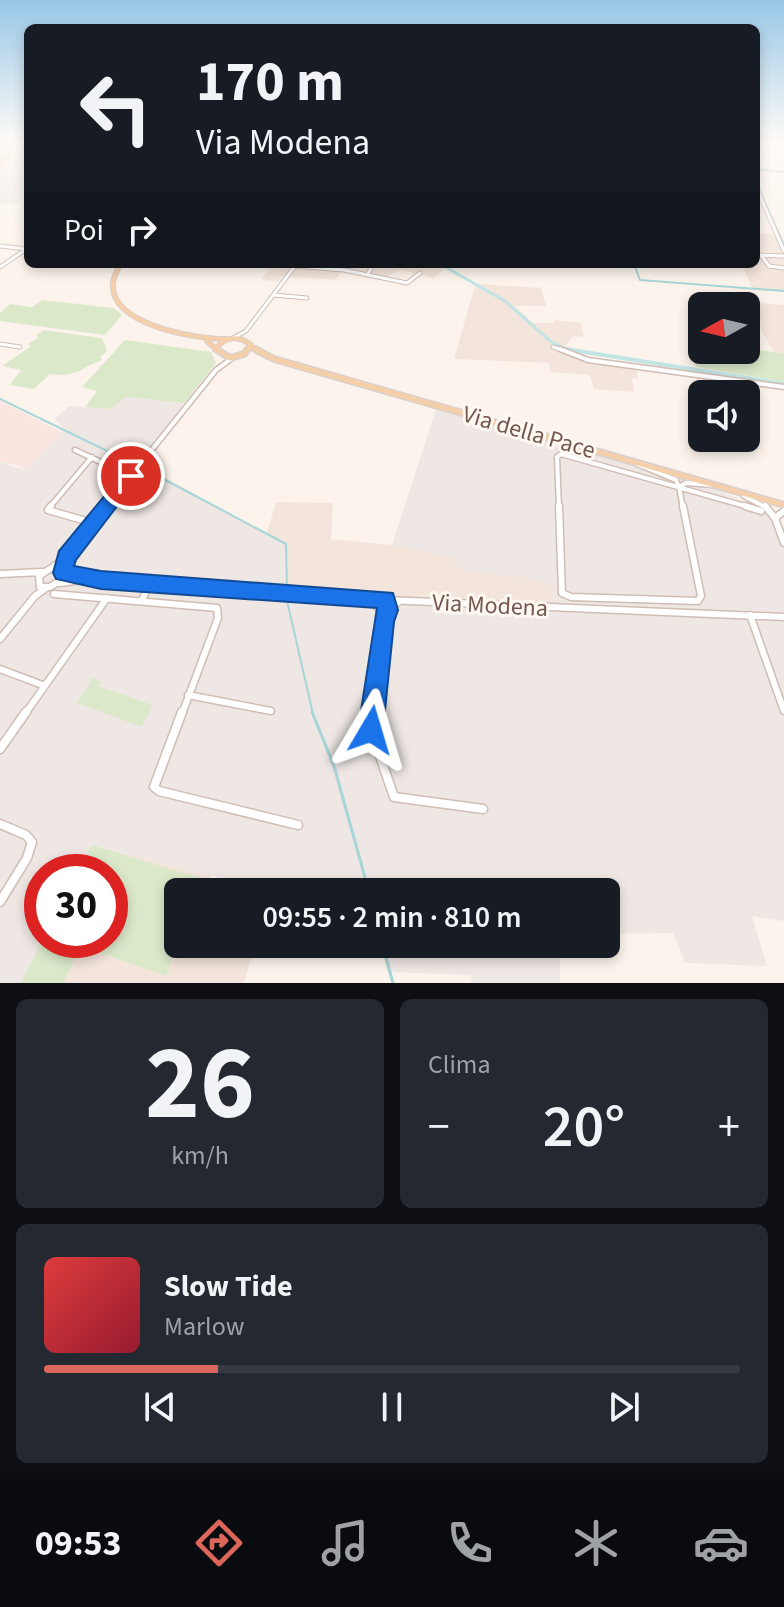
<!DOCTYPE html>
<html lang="it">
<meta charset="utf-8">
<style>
body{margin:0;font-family:"Source Sans 3",sans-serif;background:#242831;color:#f1f3f6;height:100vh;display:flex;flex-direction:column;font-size:30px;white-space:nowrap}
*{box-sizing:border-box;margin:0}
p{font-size:26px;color:#9ea1a6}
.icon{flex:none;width:44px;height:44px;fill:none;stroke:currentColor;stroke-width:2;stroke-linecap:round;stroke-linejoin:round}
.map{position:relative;height:983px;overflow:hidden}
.sheet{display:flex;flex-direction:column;gap:16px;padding:16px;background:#0d0f14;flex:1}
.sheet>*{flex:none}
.guide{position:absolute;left:24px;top:24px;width:736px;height:244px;border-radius:12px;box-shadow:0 4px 12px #0003;background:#171b24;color:#f1f3f6;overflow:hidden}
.needle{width:52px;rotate:262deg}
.tools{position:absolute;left:688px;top:292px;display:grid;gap:16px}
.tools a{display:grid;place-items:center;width:72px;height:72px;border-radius:12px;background:#171b24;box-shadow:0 4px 12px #0003;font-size:40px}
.speed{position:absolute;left:24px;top:854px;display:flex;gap:16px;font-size:40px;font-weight:700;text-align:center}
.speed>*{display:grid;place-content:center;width:104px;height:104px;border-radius:50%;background:#171b24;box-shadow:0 4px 12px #0003;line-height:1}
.speed .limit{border:12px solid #d22;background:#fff;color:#111}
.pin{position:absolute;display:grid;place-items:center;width:68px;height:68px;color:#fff;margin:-34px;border:4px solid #fff;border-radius:50%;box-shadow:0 2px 8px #0007}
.me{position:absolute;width:88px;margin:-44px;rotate:7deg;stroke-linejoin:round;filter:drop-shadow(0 0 6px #0008)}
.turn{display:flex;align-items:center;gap:28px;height:168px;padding:0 40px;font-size:36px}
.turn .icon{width:104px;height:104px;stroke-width:2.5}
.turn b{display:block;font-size:56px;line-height:68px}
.then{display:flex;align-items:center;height:76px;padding:0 40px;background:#0003;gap:16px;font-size:30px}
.big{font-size:60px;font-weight:600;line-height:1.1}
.sheet .widget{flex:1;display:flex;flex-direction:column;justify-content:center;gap:12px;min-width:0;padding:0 28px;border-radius:12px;background:#242831}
.sheet .dial{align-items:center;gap:0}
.dial b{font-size:104px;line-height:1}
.song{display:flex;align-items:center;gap:24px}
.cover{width:96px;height:96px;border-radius:12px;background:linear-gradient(135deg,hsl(0 70% 55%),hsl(350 70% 35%))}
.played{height:8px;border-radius:4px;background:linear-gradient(90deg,#dd665a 25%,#363941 25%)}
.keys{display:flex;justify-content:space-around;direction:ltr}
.heat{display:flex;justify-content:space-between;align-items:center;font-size:44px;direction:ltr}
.sheet .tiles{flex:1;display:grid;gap:16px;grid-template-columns:1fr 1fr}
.widget:last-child{grid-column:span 2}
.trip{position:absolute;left:164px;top:878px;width:456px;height:80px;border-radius:12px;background:#171b24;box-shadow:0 4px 12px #0003;font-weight:600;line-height:80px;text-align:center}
.tabs{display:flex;height:128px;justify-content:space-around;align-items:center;background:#090b0e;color:#9ea1a6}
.tabs .icon{width:56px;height:56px}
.tabs .on{color:#dd665a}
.tabs b{font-size:36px;color:#f1f3f6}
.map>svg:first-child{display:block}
</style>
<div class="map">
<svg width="784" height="983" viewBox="0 0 784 983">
<rect width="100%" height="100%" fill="#fcf4ec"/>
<!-- residential -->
<path fill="#f3e5db" d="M756 233 776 235 781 245H784V292L753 290 742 264H756Z
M271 264 317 267 320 264H436L445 268 434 278 401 270 383 278 343 270 335 280 282 276 277 282 262 279Z
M479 284 541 288 546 306H515L533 323H553L555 320 581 323 584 337 573 336 561 353 591 361 637 367 638 379 632 378 634 392 594 389 590 375 550 372 549 363 454 359 474 289Z
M757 303 784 305V353L774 352 761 330Z
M276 502 333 503 331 539 392 545 451 557 464 571 521 577 554 585V607L285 596 286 546 267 533Z
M92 845 212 875 205 892H178V944H240L253 950 244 983H25L46 940H110V872Z"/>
<!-- commercial -->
<path fill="#fbe5e1" d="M0 401 61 432 25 470 17 465 0 462Z"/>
<!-- industrial -->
<path fill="#eee7e4" d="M16 140H28V197L15 205 0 203V154L6 155Z
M125 397 184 403 140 464 286 545V596L554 607 553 585 521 577 464 571 451 557 392 545 438 403 552 433 715 489 767 510 784 549V921L752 916 767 966 685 963 673 933 606 934V892H274L92 845 79 872H42V940H46L25 983H0V462L25 470 64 429 55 419 69 406 112 409Z
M380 944H560V983H472L471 975 388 972Z"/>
<!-- green -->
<path fill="#dbe9ca" d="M42 300 114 308 122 315 105 335 0 321V313L10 304 32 307Z
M43 330 102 338 107 351 100 357 102 360C80 368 77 378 50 374L34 389 10 385 21 370 2 366 31 346 28 344 39 337 36 336Z
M125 340 211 352 216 363 184 403 125 397 112 409 85 407 97 391 82 387Z
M746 349 784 353V382L696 367 693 357 718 358 716 350Z
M93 678 101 681 98 686 152 705 142 727 77 703Z
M92 845 203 879 198 892H178V944L166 976 81 946 63 983H21L43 940H110V872H78Z"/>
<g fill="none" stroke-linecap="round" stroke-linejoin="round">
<!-- stream-far1 -->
<path stroke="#a8d5d6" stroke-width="2" d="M756 169 784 172
M756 182 783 243
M634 264 640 280 784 291
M0 399 136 465
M143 468 286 544 287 589
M287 601 313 714"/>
<!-- stream -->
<path stroke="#a8d5d6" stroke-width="3" d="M312 712 334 766 369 892
M382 944 393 983"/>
<!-- canal-far1 -->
<path stroke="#c1e4e5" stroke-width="3" d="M440 264 505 301 550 341 570 351"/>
<!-- canal -->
<path stroke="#c1e4e5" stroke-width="4" d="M566 349 784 384"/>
<defs>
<path id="minor-far3" d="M0 145 11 147
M756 187 784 251
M0 246 27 249
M756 255 784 256
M761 255 769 266 784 268
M270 264 296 265
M0 267 28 248
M368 274 373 264
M274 295 307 298
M233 338 246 331 295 266 344 270 407 283 420 273
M0 344 20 347
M553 347 565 351"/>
<path id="minor-far2" d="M560 349 588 360 784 387
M75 450 131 476
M637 464 676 480 679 487 686 483 713 485
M679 487 683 508
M744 496 767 508
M49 508 92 457
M105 508 216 370 231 359
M559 508 557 457 561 454 752 508"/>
<path id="minor-far1" d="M51 506 48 510 93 523
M559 506 562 593 571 597 698 601 701 596 683 506
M745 506 761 511
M765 506 775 518 784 511
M775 518 784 543
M53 567 66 557 107 506
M53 567 62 570 61 580 50 587H40L39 576Z
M63 573 87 579 386 600 784 617
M0 574 42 572
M60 583 82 580
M54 594 217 608 218 618 182 714
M370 599 380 610 383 621
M142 600 150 584
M750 615 784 711
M0 639 35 596 46 588
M0 669 45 686
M188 695 271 711
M25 714 107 598
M373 714 383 622 388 610 400 601"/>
<path id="minor" d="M182 712 154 787 159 791 298 825
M373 712 371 730 394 797 483 809
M0 749 26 712
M0 824 26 835 32 842 27 858 0 902"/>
<path id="major-far2" d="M0 165 15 140"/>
<path id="major-far1" d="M120 264C118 269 114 276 113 282 108 325 196 339 226 339
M207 341 218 351
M250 347 259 351
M216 349C225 336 239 335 251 345L246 351"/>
<path id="major" d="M216 349 230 358 244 354 248 349
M255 349 274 359 784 505"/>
</defs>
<!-- minor-far3 casing -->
<use href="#minor-far3" stroke="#d0bdb4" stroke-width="5"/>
<!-- minor-far2 casing -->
<use href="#minor-far2" stroke="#d0bdb4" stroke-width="7"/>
<!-- minor-far1 casing -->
<use href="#minor-far1" stroke="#d0bdb4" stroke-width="9"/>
<!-- minor casing -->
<use href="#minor" stroke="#d0bdb4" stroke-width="11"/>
<!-- major-far2 casing -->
<use href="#major-far2" stroke="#d9d0ce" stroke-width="5"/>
<!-- major-far1 casing -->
<use href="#major-far1" stroke="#d9d0ce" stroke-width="6"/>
<!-- major casing -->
<use href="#major" stroke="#d9d0ce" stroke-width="8"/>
<!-- minor-far3 -->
<use href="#minor-far3" stroke="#fff" stroke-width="3"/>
<!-- minor-far2 -->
<use href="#minor-far2" stroke="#fff" stroke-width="4"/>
<!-- minor-far1 -->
<use href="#minor-far1" stroke="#fff" stroke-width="6"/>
<!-- minor -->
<use href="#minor" stroke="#fff" stroke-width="8"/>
<!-- major-far2 -->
<use href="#major-far2" stroke="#f5cfaa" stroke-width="3"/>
<!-- major-far1 -->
<use href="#major-far1" stroke="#f5cfaa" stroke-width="4"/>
<!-- major -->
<use href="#major" stroke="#f5cfaa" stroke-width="5"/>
</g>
<!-- sky -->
<linearGradient id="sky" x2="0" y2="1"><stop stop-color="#98c7e7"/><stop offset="0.51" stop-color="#fefaf6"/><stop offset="1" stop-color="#fefaf6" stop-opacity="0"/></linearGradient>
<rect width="784" height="277" fill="url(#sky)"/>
<!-- route -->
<path fill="#1a73e8" stroke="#114b97" stroke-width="2" d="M131 469 140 476 137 480 76 560 74 566 101 571 393 593 398 610 394 622 383 730 379 738 371 742 362 738 358 730 377 608 101 589 56 579 53 573 59 551 125 471Z"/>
<g text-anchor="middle" stroke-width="6" stroke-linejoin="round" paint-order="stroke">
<!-- street labels -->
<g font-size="24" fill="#76584f" stroke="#fef8f3">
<text transform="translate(529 432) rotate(16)" y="8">Via della Pace</text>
<text transform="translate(490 605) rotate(3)" y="8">Via Modena</text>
</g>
</g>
</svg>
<div class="tools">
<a><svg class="needle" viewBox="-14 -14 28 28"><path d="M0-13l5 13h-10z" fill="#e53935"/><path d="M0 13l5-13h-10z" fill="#9ea1a6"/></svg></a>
<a><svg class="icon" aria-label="sound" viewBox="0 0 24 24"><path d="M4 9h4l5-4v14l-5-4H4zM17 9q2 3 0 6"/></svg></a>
</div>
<div class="speed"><div class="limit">30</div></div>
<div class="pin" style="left:131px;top:476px;background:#d93025"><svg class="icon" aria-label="arrive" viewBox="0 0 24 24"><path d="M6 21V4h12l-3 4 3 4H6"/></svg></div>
<svg class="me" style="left:371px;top:730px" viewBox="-20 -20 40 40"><path d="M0-17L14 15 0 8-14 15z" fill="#1a73e8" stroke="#fff" stroke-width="4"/></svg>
<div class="trip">09:55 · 2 min · 810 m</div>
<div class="guide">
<div class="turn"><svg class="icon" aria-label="left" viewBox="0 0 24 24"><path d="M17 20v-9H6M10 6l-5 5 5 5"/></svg><div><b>170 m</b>Via Modena</div></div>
<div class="then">Poi<svg class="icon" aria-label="right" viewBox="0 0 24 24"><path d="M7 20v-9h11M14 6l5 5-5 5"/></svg></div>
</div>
</div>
<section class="sheet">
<div class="tiles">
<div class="widget dial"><b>26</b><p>km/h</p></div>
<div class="widget"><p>Clima</p>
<div class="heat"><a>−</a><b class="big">20°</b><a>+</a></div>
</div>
<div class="widget">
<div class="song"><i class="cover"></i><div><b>Slow Tide</b><p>Marlow</p></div></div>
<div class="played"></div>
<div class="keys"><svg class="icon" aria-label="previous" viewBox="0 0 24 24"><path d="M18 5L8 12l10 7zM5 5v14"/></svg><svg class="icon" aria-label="pause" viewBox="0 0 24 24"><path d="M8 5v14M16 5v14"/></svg><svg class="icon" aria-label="next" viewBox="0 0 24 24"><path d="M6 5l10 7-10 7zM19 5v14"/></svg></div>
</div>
</div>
</section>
<nav class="tabs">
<b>09:53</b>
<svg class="icon on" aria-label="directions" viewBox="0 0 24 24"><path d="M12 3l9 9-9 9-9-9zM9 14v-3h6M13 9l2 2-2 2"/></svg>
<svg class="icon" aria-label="music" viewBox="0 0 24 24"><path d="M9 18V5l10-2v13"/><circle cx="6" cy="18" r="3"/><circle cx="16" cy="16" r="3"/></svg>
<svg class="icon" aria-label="phone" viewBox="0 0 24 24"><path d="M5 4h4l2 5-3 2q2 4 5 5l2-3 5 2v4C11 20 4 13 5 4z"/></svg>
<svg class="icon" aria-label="climate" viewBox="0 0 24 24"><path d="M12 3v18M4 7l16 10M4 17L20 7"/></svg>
<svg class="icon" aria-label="car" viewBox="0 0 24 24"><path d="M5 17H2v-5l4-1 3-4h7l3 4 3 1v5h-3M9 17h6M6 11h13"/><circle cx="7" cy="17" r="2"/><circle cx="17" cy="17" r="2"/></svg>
</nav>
